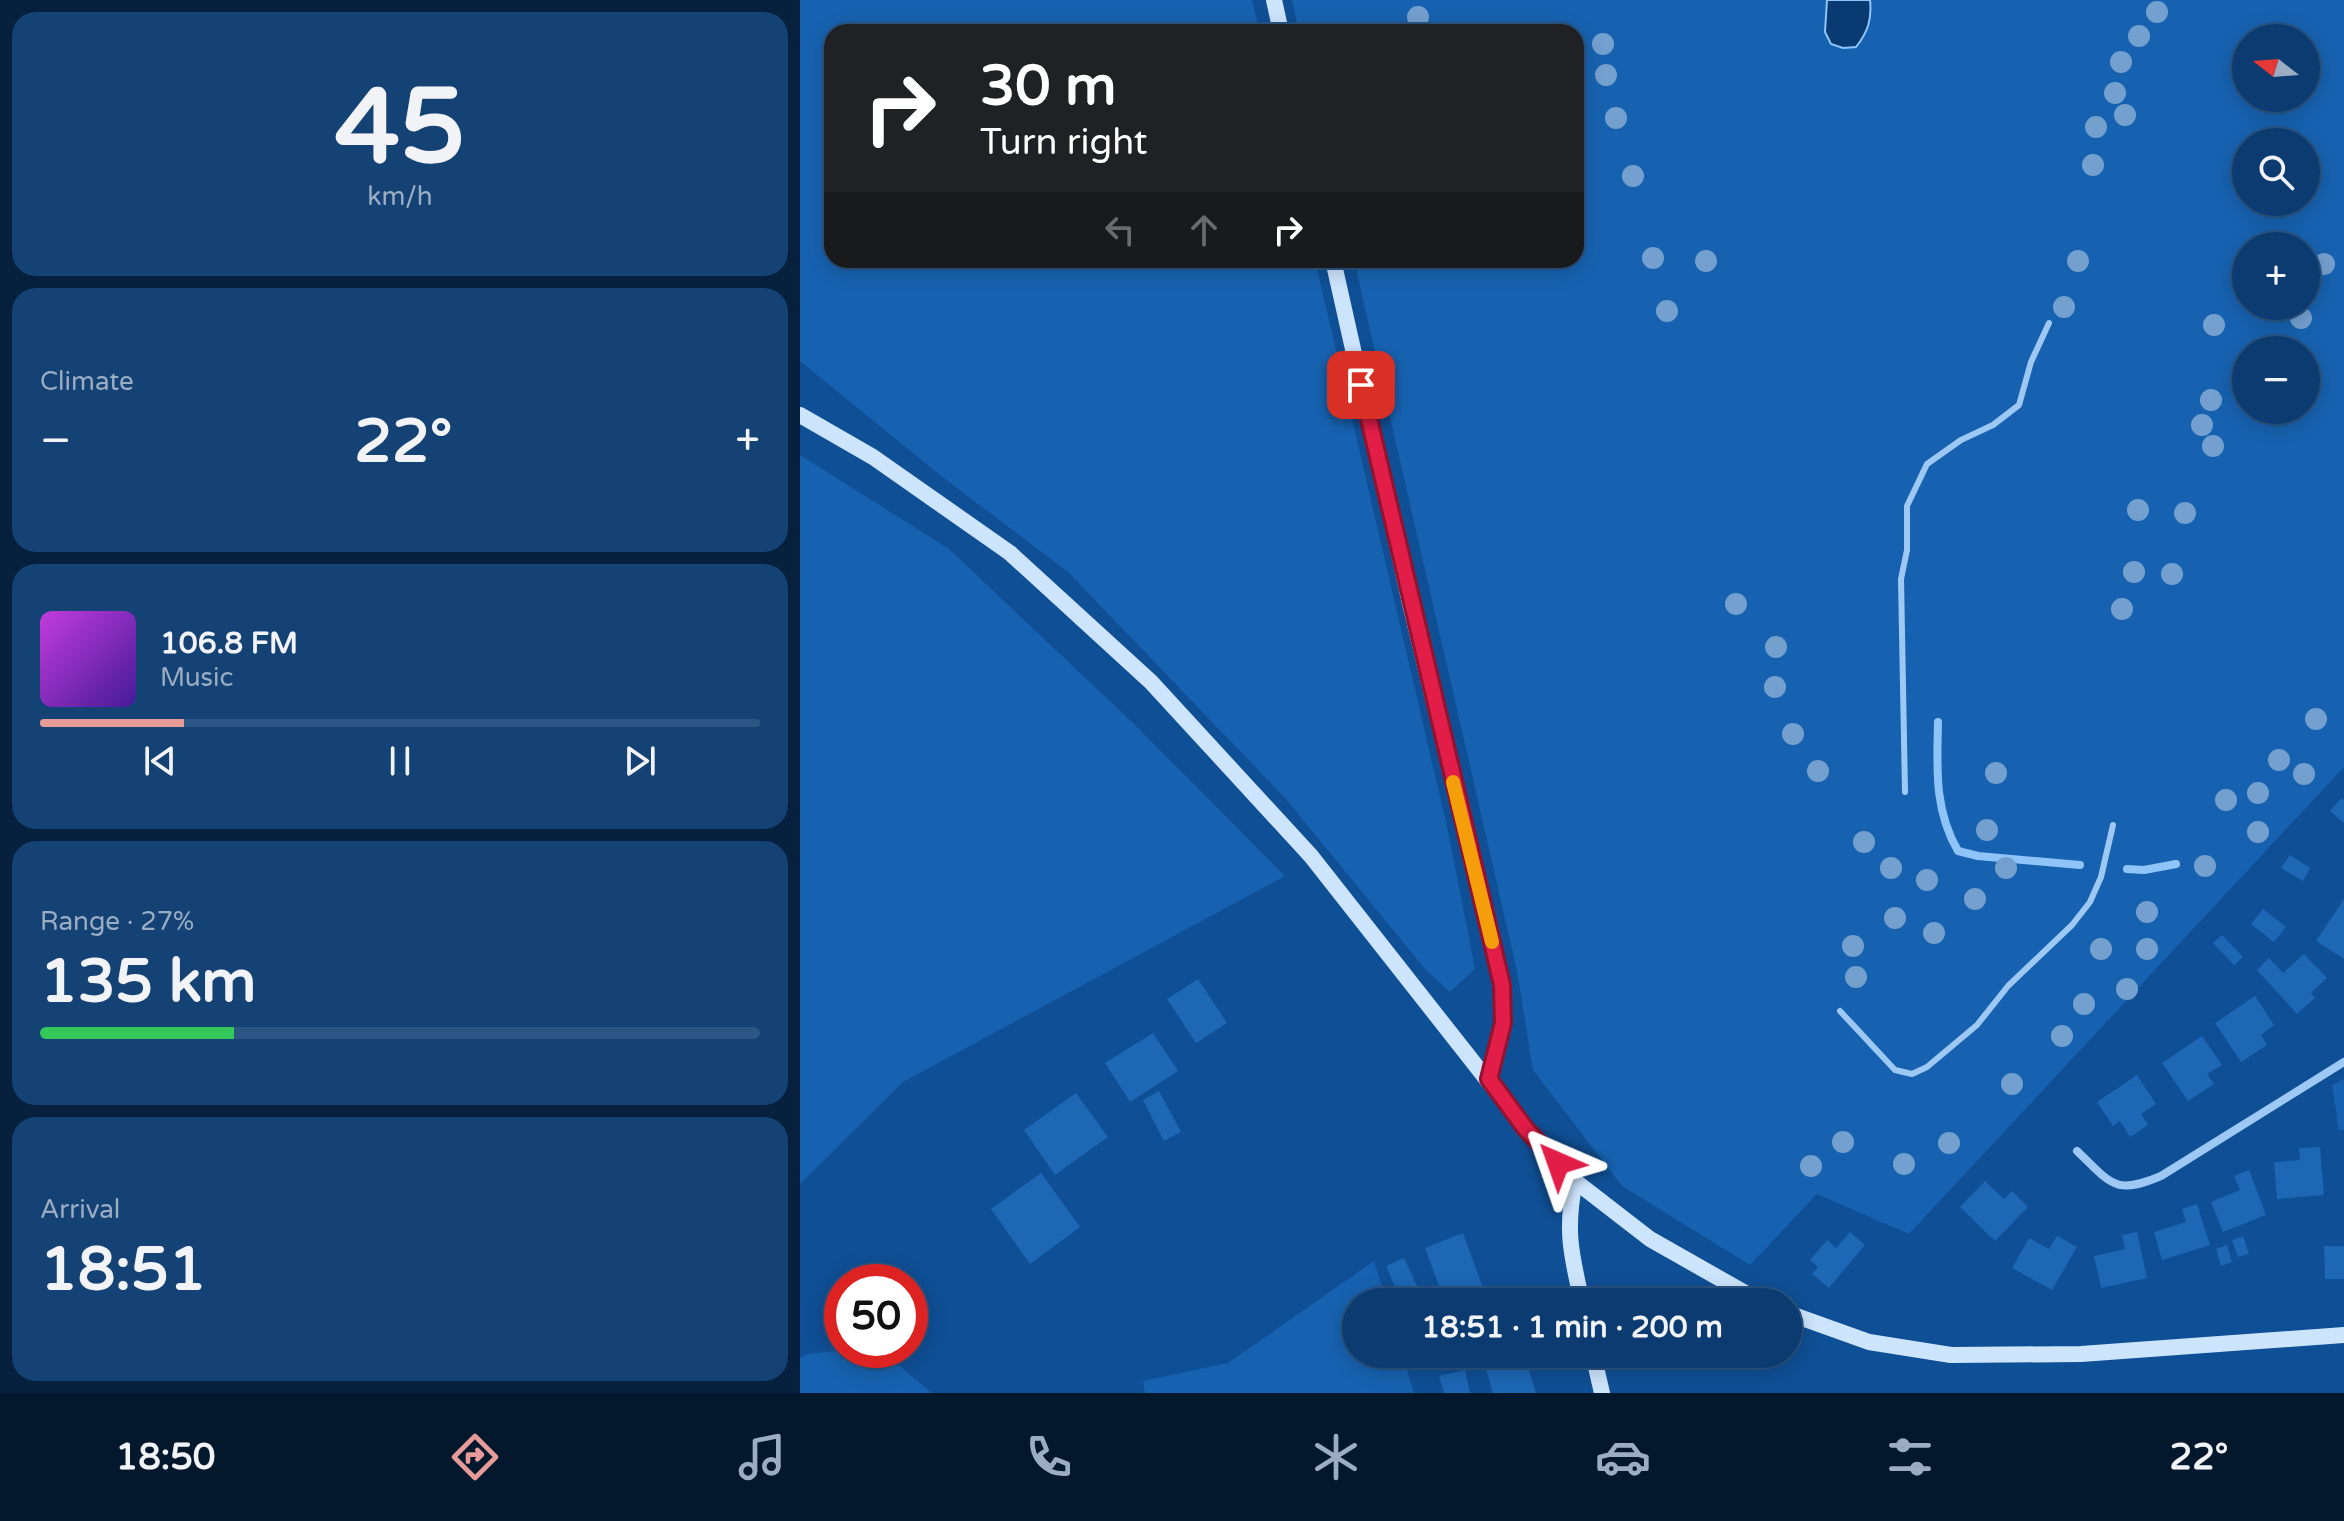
<!DOCTYPE html>
<meta charset="utf-8">
<style>
body{margin:0;font-family:"Varela Round",sans-serif;background:#144275;color:#f1f3f6;height:100vh;display:flex;flex-direction:column;font-size:30px;white-space:nowrap}
*{box-sizing:border-box;margin:0}
p{font-size:26px;color:#9aadc3}
.icon{flex:none;width:44px;height:44px;fill:none;stroke:currentColor;stroke-width:2;stroke-linecap:round;stroke-linejoin:round}
.map{position:relative;flex:1;overflow:hidden}
.details{display:flex;flex-direction:column;gap:12px;padding:12px;background:#06203e;width:800px}
.details>*{flex:none}
.hud{position:absolute;left:24px;top:24px;width:760px;height:244px;border-radius:24px;box-shadow:0 4px 20px #0003,0 0 0 2px #2b5583;background:#202124;color:#fff;overflow:hidden}
.needle{width:52px;rotate:287deg}
.buttons{position:absolute;left:1432px;top:24px;display:grid;gap:16px}
.buttons a{display:grid;place-items:center;width:88px;height:88px;border-radius:50%;background:#0b3b70;box-shadow:0 4px 20px #0003,0 0 0 2px #2b5583;font-size:40px}
.speed{position:absolute;left:24px;top:1264px;display:flex;gap:16px;font-size:40px;font-weight:700;text-align:center}
.speed>*{display:grid;place-content:center;width:104px;height:104px;border-radius:50%;background:#0b3b70;box-shadow:0 4px 20px #0003,0 0 0 2px #2b5583;line-height:1}
.speed .limit{border:12px solid #d22;background:#fff;color:#111}
.pin{position:absolute;display:grid;place-items:center;width:68px;height:68px;color:#fff;margin:-34px;border-radius:16px;box-shadow:0 4px 12px #0006}
.me{position:absolute;width:88px;margin:-44px;rotate:317deg;stroke-linejoin:round;filter:drop-shadow(0 0 6px #0008)}
.turn{display:flex;align-items:center;gap:28px;height:168px;padding:0 24px;font-size:36px}
.turn .icon{width:104px;height:104px;stroke-width:2.5}
.turn b{display:block;font-size:56px;line-height:68px}
.lanes{display:flex;align-items:center;height:76px;padding:0 24px;background:#0003;justify-content:center;gap:40px;direction:ltr}
.lanes .off{opacity:.35}
.big{font-size:60px;font-weight:800;line-height:1.1}
.details .widget{flex:1;display:flex;flex-direction:column;justify-content:center;gap:12px;min-width:0;padding:0 28px;border-radius:24px;background:#144275}
.details .dial{align-items:center;gap:0}
.dial b{font-size:104px;line-height:1}
.song{display:flex;align-items:center;gap:24px}
.cover{width:96px;height:96px;border-radius:12px;background:linear-gradient(135deg,hsl(290 70% 55%),hsl(260 70% 35%))}
.played{height:8px;border-radius:4px;background:linear-gradient(90deg,#e69b98 20%,#2b5583 20%)}
.keys{display:flex;justify-content:space-around;direction:ltr}
.heat{display:flex;justify-content:space-between;align-items:center;font-size:44px;direction:ltr}
.charge{height:12px;border-radius:6px;background:linear-gradient(90deg,#34c759 27%,#2b5583 0)}
.trip{position:absolute;left:542px;top:1288px;width:460px;height:80px;border-radius:40px;background:#0b3b70;box-shadow:0 4px 20px #0003,0 0 0 2px #2b5583;font-weight:800;line-height:80px;text-align:center}
.tab-bar{display:flex;height:128px;justify-content:space-around;align-items:center;background:#04182d;color:#9aadc3}
.tab-bar .icon{width:56px;height:56px}
.tab-bar .selected{color:#e69b98}
.tab-bar b{font-size:36px;color:#f1f3f6}
main{display:flex;flex:1;min-height:0}
.map>svg:first-child{display:block}
</style>
<main>
<section class="details">
<div class="widget dial"><b>45</b><p>km/h</p></div>
<div class="widget"><p>Climate</p>
<div class="heat"><a>−</a><b class="big">22°</b><a>+</a></div>
</div>
<div class="widget">
<div class="song"><i class="cover"></i><div><b>106.8 FM</b><p>Music</p></div></div>
<div class="played"></div>
<div class="keys"><svg class="icon" aria-label="previous" viewBox="0 0 24 24"><path d="M18 5L8 12l10 7zM5 5v14"/></svg><svg class="icon" aria-label="pause" viewBox="0 0 24 24"><path d="M8 5v14M16 5v14"/></svg><svg class="icon" aria-label="next" viewBox="0 0 24 24"><path d="M6 5l10 7-10 7zM19 5v14"/></svg></div>
</div>
<div class="widget"><p>Range · 27%</p><b class="big">135 km</b><div class="charge"></div></div>
<div class="widget"><p>Arrival</p><b class="big">18:51</b></div>
</section>
<div class="map">
<svg width="1544" height="1393" viewBox="0 0 1544 1393">
<rect width="100%" height="100%" fill="#0f4f95"/>
<!-- green -->
<path fill="#1762b0" fill-rule="evenodd" d="M0 0H452L460 32H32V260H515L648 831 675 969 650 992 626 970 485 798 268 572 140 475 0 361Z
M492 0H1544V767L1109 1234 1017 1194 950 1265 822 1186 733 1070 717 971 554 260H776V32H499ZM1446 38H1506V98H1446ZM1446 142H1506V202H1446ZM1446 246H1506V306H1446ZM1446 350H1506V410H1446Z
M0 455 149 549 334 724 485 876 103 1082 0 1184Z
M1544 1079V1130H1539L1532 1085Z
M574 1261 587 1302H556V1354H602L614 1393H345L343 1381 428 1363Z
M45 1350H81L132 1393H0V1358L7 1354Z"/>
<!-- water -->
<path fill="#093a71" stroke="#8fc4f8" stroke-width="2" d="M1027 0H1070C1072 19 1068 32 1056 47L1043 48 1031 44 1025 32Z"/>
<g fill="none" stroke-linecap="round" stroke-linejoin="round">
<!-- stream -->
<path stroke="#8fc4f8" stroke-width="8" d="M1138 722C1137 768 1134 810 1158 851L1178 856 1280 865
M1327 869 1344 870 1376 864"/>
</g>
<!-- building -->
<path fill="#1d67b5" d="M1541 798 1544 800V823L1530 811Z
M1490 855 1510 868 1503 881 1481 868Z
M1544 899V959L1516 941Z
M1463 909 1486 927 1474 942 1451 924Z
M1422 935 1443 957 1434 965 1413 943Z
M1504 954 1527 978 1511 993 1515 998 1497 1014 1457 970 1469 958 1483 973Z
M398 979 427 1023 396 1043 367 999Z
M1455 996 1474 1025 1461 1035 1467 1045 1441 1062 1415 1023Z
M353 1033 378 1071 330 1102 305 1063Z
M1402 1036 1422 1065 1407 1074 1414 1084 1388 1101 1362 1063Z
M1337 1075 1356 1104 1341 1114 1348 1125 1330 1137 1320 1121 1313 1126 1297 1102Z
M359 1091 381 1132 364 1141 343 1100Z
M276 1093 308 1137 255 1175 224 1130Z
M1520 1147 1524 1195 1477 1199 1474 1162 1500 1160 1499 1148Z
M1449 1170 1466 1215 1423 1232 1411 1202 1440 1190 1434 1176Z
M241 1173 280 1227 230 1264 191 1209Z
M1185 1181 1204 1199 1212 1191 1228 1207 1195 1241 1160 1207Z
M1397 1204 1410 1245 1362 1260 1354 1232 1386 1222 1382 1209Z
M1050 1232 1065 1245 1029 1288 1012 1274 1018 1267 1010 1260 1027 1240 1036 1248Z
M1337 1232 1347 1278 1301 1288 1294 1256 1325 1249 1322 1235Z
M663 1233 687 1299 680 1302H632L629 1293 640 1289 625 1248Z
M1257 1236 1277 1247 1252 1290 1212 1268 1229 1238 1249 1249Z
M1443 1236 1449 1254 1438 1257 1432 1240Z
M1427 1245 1432 1262 1421 1266 1416 1249Z
M1524 1246H1544V1279H1525Z
M604 1258 617 1286 598 1294 586 1266Z
M700 1354H724L736 1393H693L684 1362 701 1357Z
M665 1370 670 1393H644L639 1376Z"/>
<g fill="none" stroke-linecap="round" stroke-linejoin="round">
<!-- lane -->
<path stroke="#9ec8f4" stroke-width="6" d="M1105 792 1101 579 1107 550V506L1127 464 1161 440 1193 425 1219 405 1231 362 1249 323
M1040 1011 1095 1070 1112 1074 1127 1067 1177 1025 1208 986 1272 925 1290 902 1301 877 1313 825"/>
<!-- street -->
<path stroke="#9ec8f4" stroke-width="8" d="M1277 1151C1311 1183 1314 1196 1361 1176L1544 1062"/>
<!-- secondary -->
<path stroke="#cde4fd" stroke-width="16" d="M474 0 481 32
M533 260 610 603 702 985 703 1023 689 1079
M0 415 73 457 210 553 351 682 511 856 725 1128 775 1181 850 1239 961 1302
M775 1181C765 1230 771 1254 782 1302
M988 1313 1069 1342 1151 1355 1281 1354 1544 1335
M793 1354 802 1393"/>
</g>
<!-- trees -->
<g fill="#74a0cf">
<circle cx="1357" cy="12" r="11"/>
<circle cx="618" cy="17" r="11"/>
<circle cx="1339" cy="36" r="11"/>
<circle cx="803" cy="44" r="11"/>
<circle cx="1321" cy="62" r="11"/>
<circle cx="806" cy="75" r="11"/>
<circle cx="1315" cy="93" r="11"/>
<circle cx="1325" cy="115" r="11"/>
<circle cx="816" cy="118" r="11"/>
<circle cx="1296" cy="127" r="11"/>
<circle cx="1293" cy="165" r="11"/>
<circle cx="833" cy="176" r="11"/>
<circle cx="853" cy="258" r="11"/>
<circle cx="906" cy="261" r="11"/>
<circle cx="1278" cy="261" r="11"/>
<circle cx="1524" cy="264" r="11"/>
<circle cx="1264" cy="307" r="11"/>
<circle cx="867" cy="311" r="11"/>
<circle cx="1501" cy="318" r="11"/>
<circle cx="1414" cy="325" r="11"/>
<circle cx="1411" cy="400" r="11"/>
<circle cx="1402" cy="425" r="11"/>
<circle cx="1413" cy="446" r="11"/>
<circle cx="1338" cy="510" r="11"/>
<circle cx="1385" cy="513" r="11"/>
<circle cx="1334" cy="572" r="11"/>
<circle cx="1372" cy="574" r="11"/>
<circle cx="936" cy="604" r="11"/>
<circle cx="1322" cy="609" r="11"/>
<circle cx="976" cy="647" r="11"/>
<circle cx="975" cy="687" r="11"/>
<circle cx="1516" cy="719" r="11"/>
<circle cx="993" cy="734" r="11"/>
<circle cx="1479" cy="760" r="11"/>
<circle cx="1018" cy="771" r="11"/>
<circle cx="1196" cy="773" r="11"/>
<circle cx="1504" cy="774" r="11"/>
<circle cx="1458" cy="793" r="11"/>
<circle cx="1426" cy="800" r="11"/>
<circle cx="1187" cy="830" r="11"/>
<circle cx="1458" cy="832" r="11"/>
<circle cx="1064" cy="842" r="11"/>
<circle cx="1405" cy="866" r="11"/>
<circle cx="1091" cy="868" r="11"/>
<circle cx="1206" cy="868" r="11"/>
<circle cx="1127" cy="880" r="11"/>
<circle cx="1175" cy="899" r="11"/>
<circle cx="1347" cy="912" r="11"/>
<circle cx="1095" cy="918" r="11"/>
<circle cx="1134" cy="933" r="11"/>
<circle cx="1053" cy="946" r="11"/>
<circle cx="1301" cy="949" r="11"/>
<circle cx="1347" cy="949" r="11"/>
<circle cx="1056" cy="977" r="11"/>
<circle cx="1327" cy="989" r="11"/>
<circle cx="1284" cy="1004" r="11"/>
<circle cx="1262" cy="1036" r="11"/>
<circle cx="1212" cy="1084" r="11"/>
<circle cx="1043" cy="1142" r="11"/>
<circle cx="1149" cy="1143" r="11"/>
<circle cx="1104" cy="1164" r="11"/>
<circle cx="1011" cy="1166" r="11"/>
</g>
<g fill="none" stroke-linecap="round" stroke-linejoin="round">
<defs>
<path id="route" d="M561 385 702 985 703 1023 689 1079 725 1128 758 1163"/>
</defs>
<!-- route casing -->
<use href="#route" stroke="#92132f" stroke-width="20"/>
<!-- route -->
<use href="#route" stroke="#e11d48" stroke-width="14"/>
<!-- slow -->
<path stroke="#f59e0b" stroke-width="14" d="M653 782 692 942"/>
</g>
</svg>
<div class="buttons">
<a><svg class="needle" viewBox="-14 -14 28 28"><path d="M0-13l5 13h-10z" fill="#e53935"/><path d="M0 13l5-13h-10z" fill="#9aadc3"/></svg></a>
<a><svg class="icon" aria-label="search" viewBox="0 0 24 24"><circle cx="10" cy="10" r="6"/><path d="M15 15l6 6"/></svg></a>
<a>+</a>
<a>−</a>
</div>
<div class="speed"><div class="limit">50</div></div>
<div class="pin" style="left:561px;top:385px;background:#d93025"><svg class="icon" aria-label="arrive" viewBox="0 0 24 24"><path d="M6 21V4h12l-3 4 3 4H6"/></svg></div>
<svg class="me" style="left:758px;top:1163px" viewBox="-20 -20 40 40"><path d="M0-17L14 15 0 8-14 15z" fill="#e11d48" stroke="#fff" stroke-width="4"/></svg>
<div class="trip">18:51 · 1 min · 200 m</div>
<div class="hud">
<div class="turn"><svg class="icon" aria-label="right" viewBox="0 0 24 24"><path d="M7 20v-9h11M14 6l5 5-5 5"/></svg><div><b>30 m</b>Turn right</div></div>
<div class="lanes"><svg class="icon off" aria-label="left" viewBox="0 0 24 24"><path d="M17 20v-9H6M10 6l-5 5 5 5"/></svg><svg class="icon off" aria-label="ahead" viewBox="0 0 24 24"><path d="M12 20V5M6 11l6-6 6 6"/></svg><svg class="icon" aria-label="right" viewBox="0 0 24 24"><path d="M7 20v-9h11M14 6l5 5-5 5"/></svg></div>
</div>
</div>
</main>
<nav class="tab-bar">
<b>18:50</b>
<svg class="icon selected" aria-label="directions" viewBox="0 0 24 24"><path d="M12 3l9 9-9 9-9-9zM9 14v-3h6M13 9l2 2-2 2"/></svg>
<svg class="icon" aria-label="music" viewBox="0 0 24 24"><path d="M9 18V5l10-2v13"/><circle cx="6" cy="18" r="3"/><circle cx="16" cy="16" r="3"/></svg>
<svg class="icon" aria-label="phone" viewBox="0 0 24 24"><path d="M5 4h4l2 5-3 2q2 4 5 5l2-3 5 2v4C11 20 4 13 5 4z"/></svg>
<svg class="icon" aria-label="climate" viewBox="0 0 24 24"><path d="M12 3v18M4 7l16 10M4 17L20 7"/></svg>
<svg class="icon" aria-label="car" viewBox="0 0 24 24"><path d="M5 17H2v-5l4-1 3-4h7l3 4 3 1v5h-3M9 17h6M6 11h13"/><circle cx="7" cy="17" r="2"/><circle cx="17" cy="17" r="2"/></svg>
<svg class="icon" aria-label="filters" viewBox="0 0 24 24"><path d="M4 7h16M4 17h16"/><circle cx="9" cy="7" r="2"/><circle cx="15" cy="17" r="2"/></svg>
<b>22°</b>
</nav>
